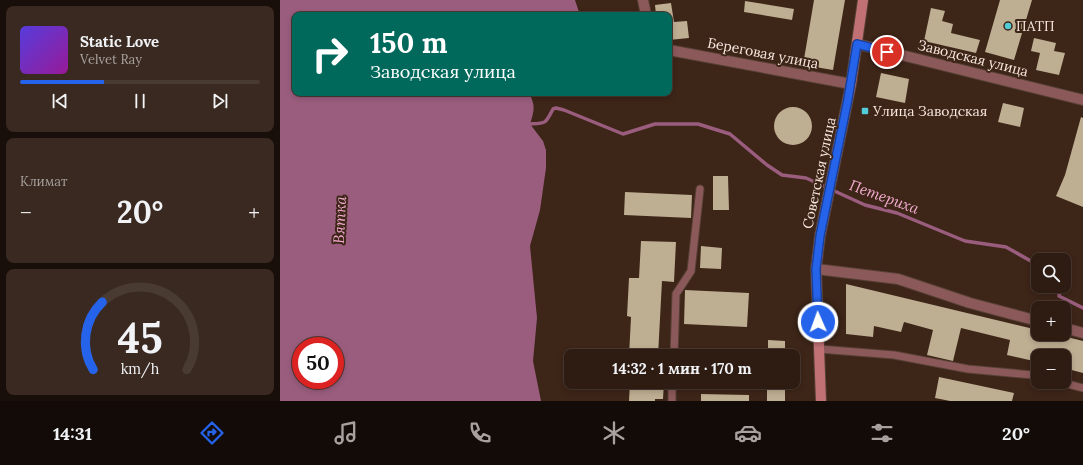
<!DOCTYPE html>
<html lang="ru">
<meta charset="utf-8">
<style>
body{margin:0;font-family:Lora,serif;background:#3a2920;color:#f1f3f6;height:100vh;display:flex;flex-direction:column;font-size:15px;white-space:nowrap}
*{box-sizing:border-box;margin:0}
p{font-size:13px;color:#a7a19f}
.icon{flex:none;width:22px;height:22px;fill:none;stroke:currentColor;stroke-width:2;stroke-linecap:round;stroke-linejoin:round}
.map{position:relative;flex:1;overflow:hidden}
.panel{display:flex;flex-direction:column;gap:6px;padding:6px;background:#190f0a;width:280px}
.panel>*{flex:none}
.guide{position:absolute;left:12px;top:12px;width:380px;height:84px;border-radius:8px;box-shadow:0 2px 6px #0003,0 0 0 1px #493a32;background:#00695c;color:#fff;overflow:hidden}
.tools{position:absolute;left:751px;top:253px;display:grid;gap:8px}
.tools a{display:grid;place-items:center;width:40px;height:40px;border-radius:8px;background:#2e1c12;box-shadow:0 2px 6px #0003,0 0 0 1px #493a32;font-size:20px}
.speed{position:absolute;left:12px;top:337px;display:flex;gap:8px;font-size:20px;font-weight:700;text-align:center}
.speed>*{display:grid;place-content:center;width:52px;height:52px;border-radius:50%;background:#2e1c12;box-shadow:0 2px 6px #0003,0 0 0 1px #493a32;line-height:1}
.speed .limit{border:6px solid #d22;background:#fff;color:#111}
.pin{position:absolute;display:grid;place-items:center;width:34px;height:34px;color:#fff;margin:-17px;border:2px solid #fff;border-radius:50%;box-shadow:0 1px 4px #0007}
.me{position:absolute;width:44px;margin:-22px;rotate:358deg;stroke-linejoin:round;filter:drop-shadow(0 0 3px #0008)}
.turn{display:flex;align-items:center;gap:14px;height:84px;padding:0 12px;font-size:18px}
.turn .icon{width:52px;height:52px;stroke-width:2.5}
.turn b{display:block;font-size:28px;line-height:34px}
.big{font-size:30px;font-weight:800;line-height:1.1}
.panel .tile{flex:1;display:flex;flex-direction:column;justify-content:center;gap:6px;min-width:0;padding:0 14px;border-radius:8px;background:#3a2920}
.panel .dial{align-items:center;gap:0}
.dial svg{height:104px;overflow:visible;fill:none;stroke:#493a32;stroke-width:7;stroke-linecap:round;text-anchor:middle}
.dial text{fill:#f1f3f6;stroke:none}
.song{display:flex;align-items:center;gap:12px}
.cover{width:48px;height:48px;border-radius:6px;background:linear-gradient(135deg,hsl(250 70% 55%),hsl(300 70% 35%))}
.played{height:4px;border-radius:2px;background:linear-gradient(90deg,#2563eb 35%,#493a32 35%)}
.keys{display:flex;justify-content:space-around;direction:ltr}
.heat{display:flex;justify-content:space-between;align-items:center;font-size:22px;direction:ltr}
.trip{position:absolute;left:284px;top:349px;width:236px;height:40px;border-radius:8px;background:#2e1c12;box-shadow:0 2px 6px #0003,0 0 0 1px #493a32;font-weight:800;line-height:40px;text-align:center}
.menu{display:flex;height:64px;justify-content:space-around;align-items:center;background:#120b07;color:#a7a19f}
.menu .icon{width:28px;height:28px}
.menu .on{color:#2563eb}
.menu b{font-size:18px;color:#f1f3f6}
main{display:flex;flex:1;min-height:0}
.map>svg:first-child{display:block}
</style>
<main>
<section class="panel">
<div class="tile">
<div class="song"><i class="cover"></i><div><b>Static Love</b><p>Velvet Ray</p></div></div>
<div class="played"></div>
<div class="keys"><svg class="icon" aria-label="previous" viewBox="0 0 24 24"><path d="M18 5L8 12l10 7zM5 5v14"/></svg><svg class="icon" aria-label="pause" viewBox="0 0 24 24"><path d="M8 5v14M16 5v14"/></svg><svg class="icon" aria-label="next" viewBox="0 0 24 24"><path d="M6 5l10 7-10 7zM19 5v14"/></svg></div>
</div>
<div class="tile"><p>Климат</p>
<div class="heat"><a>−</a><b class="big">20°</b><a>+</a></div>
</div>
<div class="tile dial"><svg viewBox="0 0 100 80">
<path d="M14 69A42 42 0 1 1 86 69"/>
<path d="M14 69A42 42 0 0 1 21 17" stroke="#2563eb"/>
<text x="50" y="56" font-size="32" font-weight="700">45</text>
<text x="50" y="72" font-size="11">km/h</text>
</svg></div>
</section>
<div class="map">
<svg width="803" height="401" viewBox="0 0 803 401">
<rect width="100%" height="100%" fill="#3d2518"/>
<!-- water -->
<path fill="#9a5d7e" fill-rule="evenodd" d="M0 0H295L300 15H15V93H249C256 106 254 111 250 124L263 141 266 150V168L260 210 250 246 257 318 253 361 261 401H0ZM21 346H55V380H21Z"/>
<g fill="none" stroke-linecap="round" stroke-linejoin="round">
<!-- stream -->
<path stroke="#9a5d7e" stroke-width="3.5" d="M250 124C267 123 265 124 273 109L276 108 284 110 343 134 375 124H418L450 134 487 165 502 175 526 178 585 205 617 213 685 241 726 247 758 265
M780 286 779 296 803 308"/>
</g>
<!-- building -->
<path fill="#beae92" d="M534 0H565L553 70 523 65Z
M720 0H752L734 60 705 52Z
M465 1 514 9 512 20 464 12Z
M391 3 394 22 407 21 409 38 389 40V15H376L375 5Z
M651 8 665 11 662 21 673 24 671 33 700 40 696 53 644 41Z
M754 38 776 43 774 51 785 53 779 75 756 70 760 53 751 51Z
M601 73 629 79 625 103 596 97Z
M723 103 744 108 740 127 718 122Z
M494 126a19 19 0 1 1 38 0a19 19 0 1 1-38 0Z
M801 117 803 118V207L776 196 785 175Z
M433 176H448L449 210H433Z
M345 192 412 195 411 218 344 215Z
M361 241 396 242 394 282 382 281 378 356H349L351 317 347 316 349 278H359Z
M421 246 442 248 441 269 420 268Z
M566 284 758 330V334H775L803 341V373L784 368V356H758V362L727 355 730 340 681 328 673 361 647 355 653 330 624 322 621 332 594 326 593 337 566 334Z
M405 290 469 293 467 327 404 324Z
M488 340 505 341V356H488Z
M437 349H450L451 356H437Z
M659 377 734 393 732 401H670L655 398Z
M350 382H384L383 399H375V401H349Z
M487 382H505V401H487Z
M421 394 469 395V401H421Z"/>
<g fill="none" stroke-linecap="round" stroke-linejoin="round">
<defs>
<path id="lane" d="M539 349 614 355 688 369 753 375 758 377
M394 356 396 294 411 271 420 189
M780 382 803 388
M392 401V382"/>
<path id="street" d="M363 0 366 15
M577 44 803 100
M389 50 571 84
M536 269 618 279 690 303 758 321
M784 328 803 333"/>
<path id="secondary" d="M541 401 536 269 540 236 571 84 583 0"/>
</defs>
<!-- lane casing -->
<use href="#lane" stroke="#574034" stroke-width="9"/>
<!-- street casing -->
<use href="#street" stroke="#574034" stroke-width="12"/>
<!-- secondary casing -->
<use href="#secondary" stroke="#574034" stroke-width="12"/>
<!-- lane -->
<use href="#lane" stroke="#8c595a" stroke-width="7"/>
<!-- street -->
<use href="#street" stroke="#8c595a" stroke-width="10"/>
<!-- secondary -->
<use href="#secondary" stroke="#c17174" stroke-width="10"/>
</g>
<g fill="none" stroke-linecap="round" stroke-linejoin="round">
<defs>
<path id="route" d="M538 322 536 269 540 236 568 99 577 44 607 52"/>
</defs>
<!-- route casing -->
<use href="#route" stroke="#184099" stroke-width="10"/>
<!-- route -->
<use href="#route" stroke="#2563eb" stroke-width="7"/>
</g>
<!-- markers -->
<g fill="#52ccd6" stroke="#3d2518" stroke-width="1.5">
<circle cx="728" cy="26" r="4"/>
<rect x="581" y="107" width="8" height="8" rx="2"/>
</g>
<g text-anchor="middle" stroke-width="4" stroke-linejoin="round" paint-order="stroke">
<!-- poi labels -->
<g font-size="14" fill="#f7e6de" stroke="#3d2518" text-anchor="start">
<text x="736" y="31">ПАТП</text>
<text x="593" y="116">Улица Заводская</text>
</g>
<!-- street labels -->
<g font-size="14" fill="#f7e6de" stroke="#3d2518">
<text transform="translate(483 53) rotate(11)" y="5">Береговая улица</text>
<text transform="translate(693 58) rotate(14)" y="5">Заводская улица</text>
<text transform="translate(539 173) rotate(-78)" y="5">Советская улица</text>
</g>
<!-- water labels -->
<g font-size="15" font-style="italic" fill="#f5add1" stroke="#3d2518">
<text transform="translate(604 197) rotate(20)" y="5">Петериха</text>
<text transform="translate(60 220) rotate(-87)" y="5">Вятка</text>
</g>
</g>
</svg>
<div class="tools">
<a><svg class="icon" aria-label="search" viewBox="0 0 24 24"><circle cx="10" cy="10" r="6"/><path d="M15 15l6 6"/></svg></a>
<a>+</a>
<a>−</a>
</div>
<div class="speed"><div class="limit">50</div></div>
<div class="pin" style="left:607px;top:52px;background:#d93025"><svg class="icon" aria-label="arrive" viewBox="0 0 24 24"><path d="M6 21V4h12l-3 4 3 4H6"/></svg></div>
<svg class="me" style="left:538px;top:322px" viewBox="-20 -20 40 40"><circle r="17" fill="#2563eb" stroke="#fff" stroke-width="3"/><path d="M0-11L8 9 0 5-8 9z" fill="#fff"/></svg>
<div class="trip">14:32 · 1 мин · 170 m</div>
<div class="guide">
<div class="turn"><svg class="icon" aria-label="right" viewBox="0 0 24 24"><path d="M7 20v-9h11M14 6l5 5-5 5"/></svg><div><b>150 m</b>Заводская улица</div></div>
</div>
</div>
</main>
<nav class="menu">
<b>14:31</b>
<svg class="icon on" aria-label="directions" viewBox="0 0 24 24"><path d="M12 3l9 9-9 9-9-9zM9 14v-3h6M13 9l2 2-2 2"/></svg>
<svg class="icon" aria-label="music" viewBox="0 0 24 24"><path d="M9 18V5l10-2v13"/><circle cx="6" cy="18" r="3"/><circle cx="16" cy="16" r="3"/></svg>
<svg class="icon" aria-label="phone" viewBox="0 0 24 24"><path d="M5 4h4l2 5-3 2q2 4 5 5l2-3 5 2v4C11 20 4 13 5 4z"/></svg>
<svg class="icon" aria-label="climate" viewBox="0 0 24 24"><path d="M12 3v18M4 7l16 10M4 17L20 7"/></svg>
<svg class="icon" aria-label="car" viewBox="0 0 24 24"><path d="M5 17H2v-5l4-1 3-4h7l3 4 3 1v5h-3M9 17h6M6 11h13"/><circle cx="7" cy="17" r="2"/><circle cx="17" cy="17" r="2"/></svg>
<svg class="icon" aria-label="filters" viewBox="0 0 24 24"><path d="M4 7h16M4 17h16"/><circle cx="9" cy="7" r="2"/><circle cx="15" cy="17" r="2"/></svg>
<b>20°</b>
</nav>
